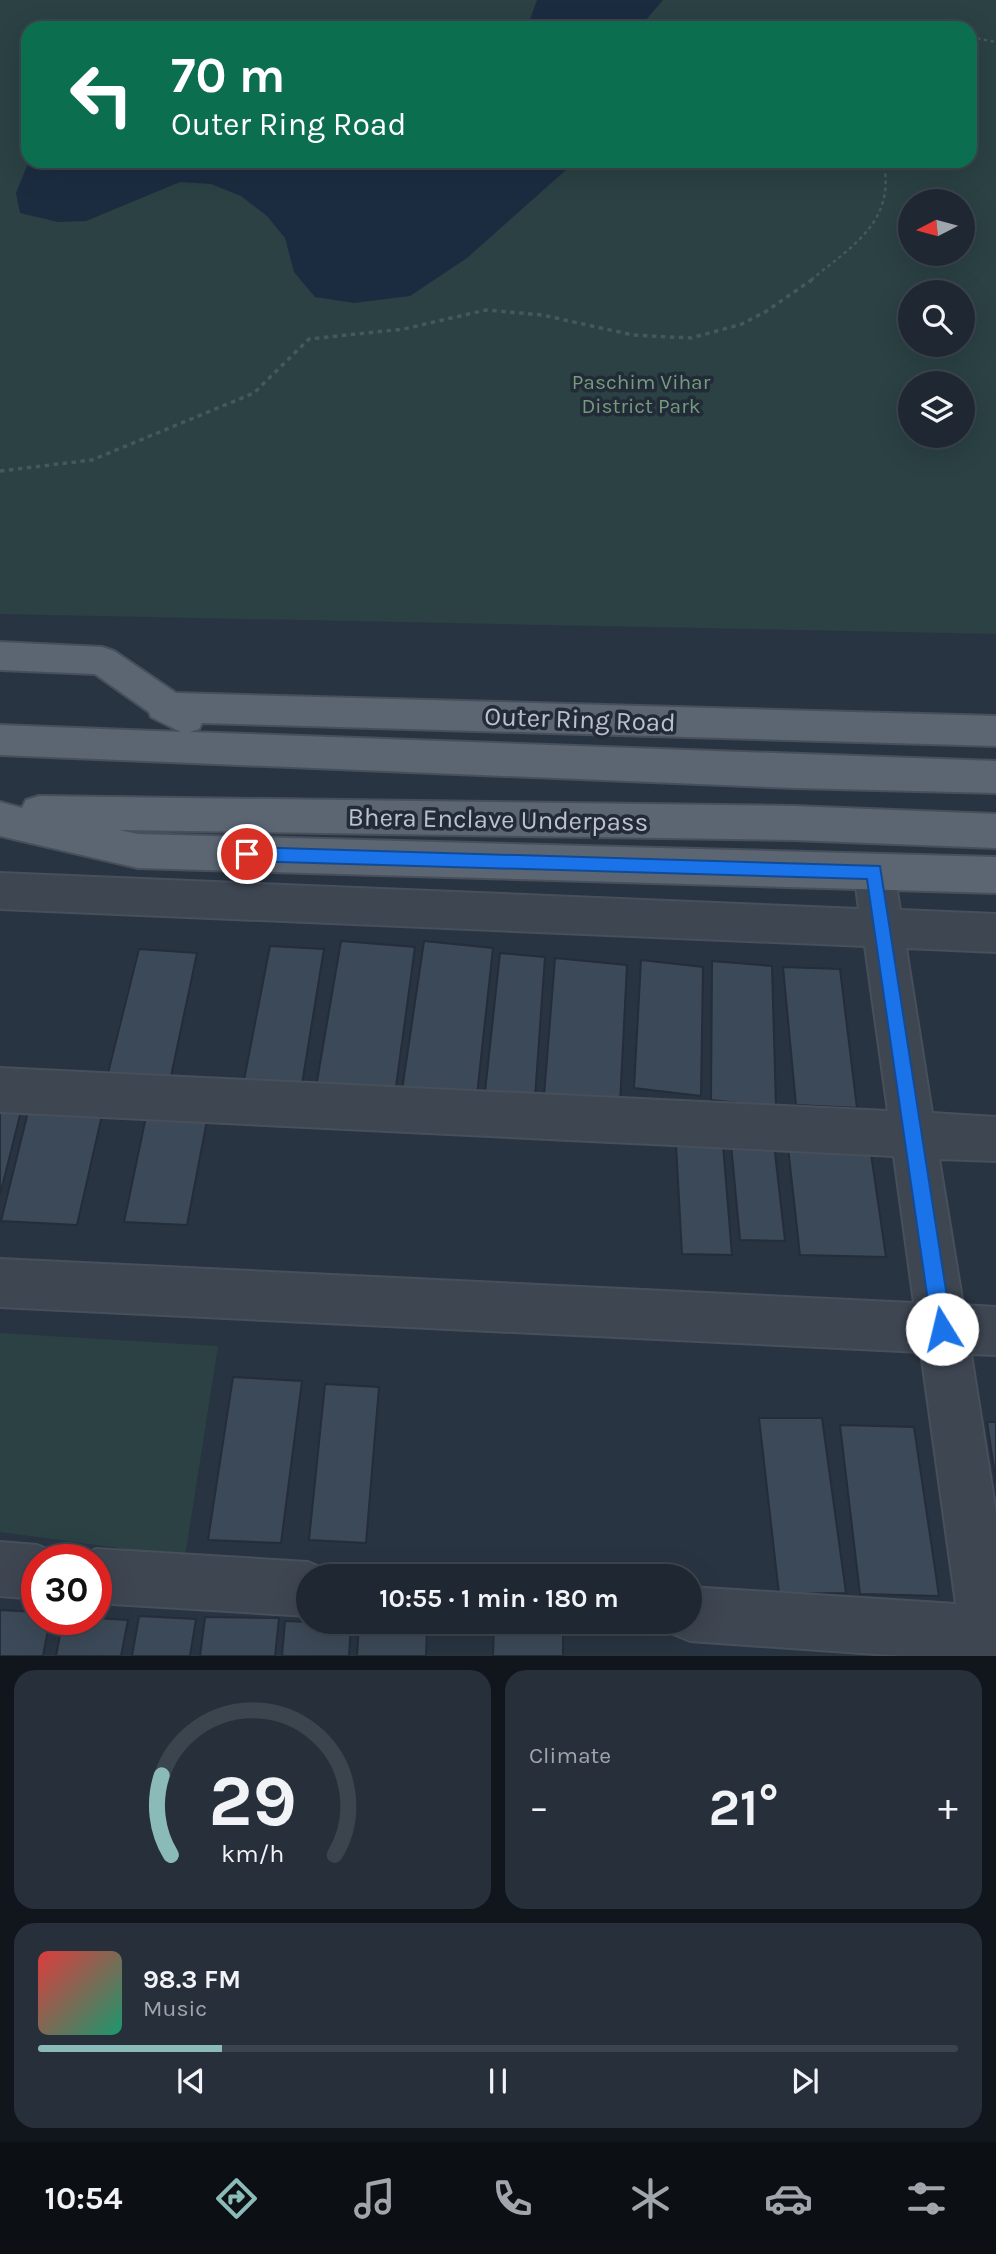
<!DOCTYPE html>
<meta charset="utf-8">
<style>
body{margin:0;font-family:Karla,sans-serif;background:#272f3a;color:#f1f3f6;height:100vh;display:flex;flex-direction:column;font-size:26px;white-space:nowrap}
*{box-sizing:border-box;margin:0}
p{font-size:23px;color:#a1a5ac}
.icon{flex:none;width:38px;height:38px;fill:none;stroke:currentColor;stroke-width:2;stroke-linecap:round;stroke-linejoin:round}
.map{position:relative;height:1656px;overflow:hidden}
.side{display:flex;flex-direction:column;gap:14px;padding:14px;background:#11151c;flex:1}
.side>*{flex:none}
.banner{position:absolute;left:21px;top:21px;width:956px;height:147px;border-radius:21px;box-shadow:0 7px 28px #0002,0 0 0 2px #3c444d;background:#0b6e4f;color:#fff;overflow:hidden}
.needle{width:46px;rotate:264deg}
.buttons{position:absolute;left:898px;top:189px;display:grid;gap:14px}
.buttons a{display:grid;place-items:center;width:77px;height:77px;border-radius:50%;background:#1f2732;box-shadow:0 7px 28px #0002,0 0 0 2px #3c444d;font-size:35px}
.speed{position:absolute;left:21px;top:1544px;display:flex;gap:14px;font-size:35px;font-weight:700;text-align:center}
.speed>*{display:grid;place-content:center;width:91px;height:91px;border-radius:50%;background:#1f2732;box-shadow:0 7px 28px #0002,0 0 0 2px #3c444d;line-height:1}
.speed .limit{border:10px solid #d22;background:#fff;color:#111}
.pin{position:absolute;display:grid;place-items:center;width:60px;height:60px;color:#fff;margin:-30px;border:4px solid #fff;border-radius:50%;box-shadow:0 2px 7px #0007}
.me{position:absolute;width:77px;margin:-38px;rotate:351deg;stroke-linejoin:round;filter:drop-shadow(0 0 5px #0008)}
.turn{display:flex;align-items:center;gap:24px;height:147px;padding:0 35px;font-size:32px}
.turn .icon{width:91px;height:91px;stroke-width:2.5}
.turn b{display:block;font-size:49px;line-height:60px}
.big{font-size:52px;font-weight:700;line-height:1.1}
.side .tile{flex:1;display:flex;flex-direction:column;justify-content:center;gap:10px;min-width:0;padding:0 24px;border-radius:21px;background:#272f3a}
.side .dial{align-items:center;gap:0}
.dial svg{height:182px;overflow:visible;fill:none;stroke:#3c444d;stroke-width:7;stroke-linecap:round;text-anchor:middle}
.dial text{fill:#f1f3f6;stroke:none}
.song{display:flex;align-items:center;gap:21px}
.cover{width:84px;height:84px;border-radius:10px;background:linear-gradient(135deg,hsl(0 70% 55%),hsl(160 70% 35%))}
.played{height:7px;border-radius:4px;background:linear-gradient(90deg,#8bbbb9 20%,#3c444d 20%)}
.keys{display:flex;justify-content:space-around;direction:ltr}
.heat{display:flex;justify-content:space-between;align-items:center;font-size:38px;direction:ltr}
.side .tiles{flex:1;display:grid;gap:14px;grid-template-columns:1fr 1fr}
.tile:last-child{grid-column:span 2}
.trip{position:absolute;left:296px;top:1564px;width:406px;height:70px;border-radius:35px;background:#1f2732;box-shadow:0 7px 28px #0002,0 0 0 2px #3c444d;font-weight:700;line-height:70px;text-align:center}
.tabs{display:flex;height:112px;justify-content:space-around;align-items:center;background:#0c1014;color:#a1a5ac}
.tabs .icon{width:49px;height:49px}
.tabs .current{color:#8bbbb9}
.tabs b{font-size:32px;color:#f1f3f6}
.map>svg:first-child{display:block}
</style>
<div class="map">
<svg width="996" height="1656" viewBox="0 0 996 1656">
<rect width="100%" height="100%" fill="#293442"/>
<!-- green -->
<path fill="#2b4143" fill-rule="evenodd" d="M0 0H996V634L0 614ZM28 28H970V161H28ZM910 201H962V254H910ZM910 292H962V345H910ZM910 383H962V436H910Z
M0 1333 218 1346 185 1557 0 1532Z"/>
<!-- water -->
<path fill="#1c2c40" d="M537 0H663L639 28H527Z
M379 19H408L428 28H337L356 20Z
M29 161H576L467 258 410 296 354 303 315 297 294 272 285 238 267 216 241 196 211 184 180 182 86 221 58 222 20 213 16 193Z"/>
<!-- building -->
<path fill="#3c4958" stroke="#242d39" stroke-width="2" d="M341 941 415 947 395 1094 316 1087Z
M424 941 493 948 476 1104 401 1097Z
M270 946 324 949 302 1084 244 1080Z
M139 949 197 953 170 1081 107 1077Z
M500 953 545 957 535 1097 485 1092Z
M555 958 627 965 620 1104 544 1096Z
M641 960 703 967 701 1096 634 1088Z
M712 961 772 966 776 1107 711 1100Z
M783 967 840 969 857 1108 796 1105Z
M0 1106 22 1107 0 1195Z
M148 1107 209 1110 187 1225 124 1222Z
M28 1112 102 1115 77 1225 1 1221Z
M787 1138 869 1140 886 1257 800 1255Z
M676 1144 723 1145 732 1255 682 1254Z
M731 1144H774L785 1241 740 1240Z
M233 1377 302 1381 281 1543 208 1540Z
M325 1384 379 1387 366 1543 309 1540Z
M759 1418H822L846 1593 779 1594Z
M987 1422H996V1482Z
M840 1425 914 1427 939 1596 860 1594Z
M0 1610 37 1612V1619H50L43 1656H0Z
M139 1616 196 1619 190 1656H132Z
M205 1617 279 1618 275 1656H200Z
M96 1618 128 1620 121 1656H56L63 1619Z
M285 1621 351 1624 349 1656H282Z
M494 1622H563V1656H493Z
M359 1624 427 1627 426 1656H357Z"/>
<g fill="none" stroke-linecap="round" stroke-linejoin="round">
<defs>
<path id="minor" d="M874 855 888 860 894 872 900 910 996 914V952L906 948 932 1113 996 1117V1161L939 1159 963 1305 996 1307V1355L971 1354 996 1513V1656H904L690 1641 671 1633 666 1622H690V1587L956 1604 921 1352 0 1307V1259L914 1303 894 1156 0 1112V1068L888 1111 865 946 0 909V873L859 909 854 872 860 860Z
M0 1542 37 1545 56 1553 59 1559H37V1599L0 1596Z
M96 1549 308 1562 327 1570 330 1577H308V1616L96 1603V1559H76Z"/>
<path id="major" d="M0 642 102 647 114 651 176 693 996 716V746L202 723 199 729 190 732 996 761V793L795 788 0 755V725L181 732 151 717 149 712 95 674 0 670Z
M39 796 793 806 996 814V848L793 840 119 830 138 834 996 857V893L138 868 0 836V802L22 808 26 800Z"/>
</defs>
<!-- minor casing -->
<use href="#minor" stroke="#474f5b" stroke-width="4"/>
<!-- major casing -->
<use href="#major" stroke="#474f5b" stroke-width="4"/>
<!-- path-far1 -->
<path stroke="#45595b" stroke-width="2.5" stroke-dasharray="3.5 3.5" stroke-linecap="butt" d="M970 37 996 42
M811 280C852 246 897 221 883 161"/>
<!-- path -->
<path stroke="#45595b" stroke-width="3.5" stroke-dasharray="4.5 4.5" stroke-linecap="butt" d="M0 471 92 460 254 393 309 339 404 329 486 310 542 315 633 335 691 338 742 324 765 312 813 279"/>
<!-- minor -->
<use href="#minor" fill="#3e4652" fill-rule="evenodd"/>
<!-- major -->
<use href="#major" fill="#5c6572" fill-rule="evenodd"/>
</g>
<!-- route -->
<path fill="#1a73e8" stroke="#114b97" stroke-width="2" d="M247 847 880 866 952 1329 950 1336 942 1339 935 1336 932 1329 867 879 247 861 239 854Z"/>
<g text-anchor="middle" stroke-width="7" stroke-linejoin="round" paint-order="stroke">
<!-- far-park labels -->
<g font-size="21" fill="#749b7c" stroke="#222b37">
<text x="641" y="389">Paschim Vihar<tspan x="641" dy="24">District Park</tspan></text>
</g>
<!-- street labels -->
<g font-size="26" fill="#bbc2cc" stroke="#222b37">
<text transform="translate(580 719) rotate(2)" y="9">Outer Ring Road</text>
<text transform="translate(498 819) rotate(1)" y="9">Bhera Enclave Underpass</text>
</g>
</g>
</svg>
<div class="buttons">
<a><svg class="needle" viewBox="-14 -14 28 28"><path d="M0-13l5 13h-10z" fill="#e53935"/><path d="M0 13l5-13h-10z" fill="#a1a5ac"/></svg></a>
<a><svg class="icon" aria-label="search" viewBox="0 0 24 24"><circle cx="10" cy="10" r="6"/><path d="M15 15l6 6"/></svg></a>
<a><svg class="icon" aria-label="layers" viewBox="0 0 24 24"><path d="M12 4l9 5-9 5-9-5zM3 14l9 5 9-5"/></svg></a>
</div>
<div class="speed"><div class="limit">30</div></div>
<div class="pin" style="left:247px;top:854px;background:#d93025"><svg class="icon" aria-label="arrive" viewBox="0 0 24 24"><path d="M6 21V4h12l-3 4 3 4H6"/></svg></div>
<svg class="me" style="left:942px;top:1329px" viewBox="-20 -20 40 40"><circle r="19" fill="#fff"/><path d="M0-13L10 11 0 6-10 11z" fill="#1a73e8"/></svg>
<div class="trip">10:55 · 1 min · 180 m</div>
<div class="banner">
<div class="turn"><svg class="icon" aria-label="left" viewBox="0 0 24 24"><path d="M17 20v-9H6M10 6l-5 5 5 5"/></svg><div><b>70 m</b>Outer Ring Road</div></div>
</div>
</div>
<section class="side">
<div class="tiles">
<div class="tile dial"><svg viewBox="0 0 100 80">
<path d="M14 69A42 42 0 1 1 86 69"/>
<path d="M14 69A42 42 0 0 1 10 34" stroke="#8bbbb9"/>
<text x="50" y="56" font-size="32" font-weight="700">29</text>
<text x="50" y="72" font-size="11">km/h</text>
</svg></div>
<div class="tile"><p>Climate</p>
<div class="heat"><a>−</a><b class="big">21°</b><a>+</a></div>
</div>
<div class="tile">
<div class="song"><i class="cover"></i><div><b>98.3 FM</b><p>Music</p></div></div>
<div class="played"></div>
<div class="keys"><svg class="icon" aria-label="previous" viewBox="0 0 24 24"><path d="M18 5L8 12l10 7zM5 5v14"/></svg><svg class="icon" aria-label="pause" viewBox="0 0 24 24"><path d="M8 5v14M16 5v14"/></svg><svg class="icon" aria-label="next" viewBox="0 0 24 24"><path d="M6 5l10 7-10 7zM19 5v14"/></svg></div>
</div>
</div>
</section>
<nav class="tabs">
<b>10:54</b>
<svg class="icon current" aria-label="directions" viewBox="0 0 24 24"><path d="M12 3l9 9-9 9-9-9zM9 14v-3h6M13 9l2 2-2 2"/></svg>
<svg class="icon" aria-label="music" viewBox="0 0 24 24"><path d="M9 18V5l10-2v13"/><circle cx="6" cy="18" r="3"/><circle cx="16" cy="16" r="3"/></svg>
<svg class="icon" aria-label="phone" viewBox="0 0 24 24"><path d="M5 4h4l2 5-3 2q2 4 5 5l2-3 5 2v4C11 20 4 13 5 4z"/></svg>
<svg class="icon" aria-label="climate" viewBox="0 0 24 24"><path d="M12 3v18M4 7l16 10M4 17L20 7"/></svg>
<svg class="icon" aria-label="car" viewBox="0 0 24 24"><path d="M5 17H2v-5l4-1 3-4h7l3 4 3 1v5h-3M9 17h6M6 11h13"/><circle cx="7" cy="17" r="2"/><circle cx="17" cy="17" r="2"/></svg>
<svg class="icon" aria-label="filters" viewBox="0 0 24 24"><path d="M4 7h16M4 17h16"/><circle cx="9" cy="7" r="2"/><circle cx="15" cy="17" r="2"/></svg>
</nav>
